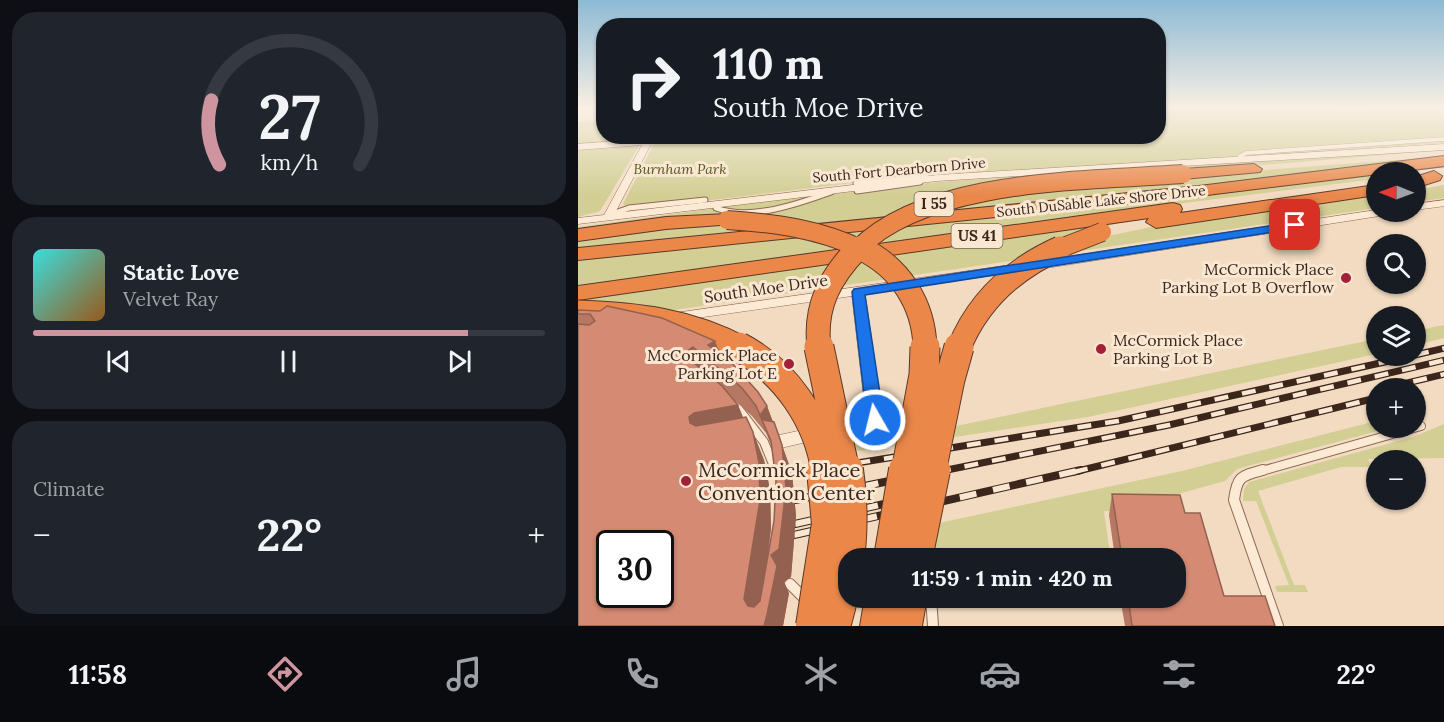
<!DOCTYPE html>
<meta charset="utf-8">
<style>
body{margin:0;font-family:Lora,serif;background:#20242c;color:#f1f3f6;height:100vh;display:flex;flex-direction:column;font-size:22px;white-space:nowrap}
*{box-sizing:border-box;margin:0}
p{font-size:20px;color:#9ea1a6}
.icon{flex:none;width:33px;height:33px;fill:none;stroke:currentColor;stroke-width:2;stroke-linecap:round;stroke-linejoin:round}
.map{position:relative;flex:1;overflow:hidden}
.details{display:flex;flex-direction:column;gap:12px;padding:12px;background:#0d0f14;width:578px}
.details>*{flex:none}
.top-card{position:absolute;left:18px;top:18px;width:570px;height:126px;border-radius:24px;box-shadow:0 2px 4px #0004;background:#171b24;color:#f1f3f6;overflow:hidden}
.needle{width:39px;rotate:271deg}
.buttons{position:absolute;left:788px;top:162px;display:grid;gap:12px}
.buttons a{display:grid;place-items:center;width:60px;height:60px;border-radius:50%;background:#171b24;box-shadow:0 2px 4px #0004;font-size:30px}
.speed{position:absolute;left:18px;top:530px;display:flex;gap:12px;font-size:30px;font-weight:700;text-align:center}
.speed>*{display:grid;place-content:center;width:78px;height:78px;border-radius:50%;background:#171b24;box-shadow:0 2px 4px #0004;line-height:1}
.speed .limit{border:3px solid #111;border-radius:9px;background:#fff;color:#111}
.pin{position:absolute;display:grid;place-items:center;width:51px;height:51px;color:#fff;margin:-26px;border-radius:12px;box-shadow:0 3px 9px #0006}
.me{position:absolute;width:66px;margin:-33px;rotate:352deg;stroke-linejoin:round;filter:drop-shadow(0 0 4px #0008)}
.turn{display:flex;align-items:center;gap:21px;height:126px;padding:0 18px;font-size:27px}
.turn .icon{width:78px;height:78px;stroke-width:2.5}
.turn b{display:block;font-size:42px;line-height:51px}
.big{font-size:45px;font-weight:700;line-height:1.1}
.details .tile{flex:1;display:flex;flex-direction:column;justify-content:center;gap:9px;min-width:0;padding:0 21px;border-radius:24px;background:#20242c}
.details .dial{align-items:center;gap:0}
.dial svg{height:156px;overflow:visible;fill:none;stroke:#363941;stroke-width:7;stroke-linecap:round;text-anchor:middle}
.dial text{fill:#f1f3f6;stroke:none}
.song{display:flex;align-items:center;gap:18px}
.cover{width:72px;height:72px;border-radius:9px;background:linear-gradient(135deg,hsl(180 70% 55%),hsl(30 70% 35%))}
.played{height:6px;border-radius:3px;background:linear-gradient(90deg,#ce94a0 85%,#363941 85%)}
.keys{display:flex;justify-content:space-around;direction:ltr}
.heat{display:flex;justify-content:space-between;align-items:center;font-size:33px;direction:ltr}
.trip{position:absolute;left:260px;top:548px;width:348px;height:60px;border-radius:24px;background:#171b24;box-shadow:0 2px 4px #0004;font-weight:700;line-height:60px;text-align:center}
.tab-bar{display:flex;height:96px;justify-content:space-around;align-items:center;background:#090b0e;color:#9ea1a6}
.tab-bar .icon{width:42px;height:42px}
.tab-bar .selected{color:#ce94a0}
.tab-bar b{font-size:27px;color:#f1f3f6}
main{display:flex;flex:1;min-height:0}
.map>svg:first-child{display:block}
</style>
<main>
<section class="details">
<div class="tile dial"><svg viewBox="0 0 100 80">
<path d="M14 69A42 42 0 1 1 86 69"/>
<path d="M14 69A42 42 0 0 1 10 36" stroke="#ce94a0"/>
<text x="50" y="56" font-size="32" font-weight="700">27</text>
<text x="50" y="72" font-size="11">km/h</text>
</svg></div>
<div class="tile">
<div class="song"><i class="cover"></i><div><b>Static Love</b><p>Velvet Ray</p></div></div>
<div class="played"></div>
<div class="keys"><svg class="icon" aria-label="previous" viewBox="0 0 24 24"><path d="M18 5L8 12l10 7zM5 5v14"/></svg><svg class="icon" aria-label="pause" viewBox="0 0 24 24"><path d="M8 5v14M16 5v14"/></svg><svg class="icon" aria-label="next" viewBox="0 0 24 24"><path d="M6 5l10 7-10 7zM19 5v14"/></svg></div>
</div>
<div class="tile"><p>Climate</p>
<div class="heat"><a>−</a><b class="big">22°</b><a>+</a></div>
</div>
</section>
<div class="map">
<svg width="867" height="626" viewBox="0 0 867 626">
<rect width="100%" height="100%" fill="#f2dbc1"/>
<!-- green -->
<path fill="#d2ce94" d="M581 108H719L779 112 810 108H867L866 143 422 172 348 174 126 201 50 207 45 204 78 140 0 144V122L25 118 26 136H580Z
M57 145 61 146 22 211 0 217V148Z
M866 150 662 167 660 172 847 158 618 187 0 250V227L124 210 125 207 371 181Z
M798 174V179L590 205 0 287V259Z
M866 185V198L837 202V190Z
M798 195V208L89 311 0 306V300L15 298 563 218 520 228 530 236 573 227Z
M866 325V338L837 345V331Z
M798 339V354L510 417 376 437 378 426Z
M798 421V428H811L659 469 647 481 549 508 548 511H526L532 554 515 558H355L361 523 604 471Z
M866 424V458L790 459 794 467H763L680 491 716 585H727L730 592H699L697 586 711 585 678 501H665L666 489 671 482 835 437Z
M311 430 312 439 319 438 317 446 279 451 276 437Z"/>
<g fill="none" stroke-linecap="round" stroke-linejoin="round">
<defs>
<path id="lane-far3" d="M665 160 662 156 668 153 867 139"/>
<path id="lane-far2" d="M278 183 348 177
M279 191 342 182
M138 208C172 221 220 204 253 192
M31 215 51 208 127 200"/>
<path id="lane-far1" d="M156 403 186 442 197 469
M680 472 843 426"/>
<path id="lane" d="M685 470C663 476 659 476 656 500L700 626
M212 584 228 600
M353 597 355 626"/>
<path id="street" d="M70 139 74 142 37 213 359 175 867 144V150L359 181 0 224V218L26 215 64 145 0 150V144Z
M867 200V206L837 210V204Z
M798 210 813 212 808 215 462 269 456 265 462 261Z
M440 264 444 265 446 268 444 271 287 294 305 420 303 424 297 426 203 448 197 446 194 441 197 436 288 416 274 296 97 321 90 317 97 313Z"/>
<path id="highway" d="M867 156V166L621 196 0 260V248L621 186Z
M676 164 684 169 682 172 605 179 597 174 605 169Z
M856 171 864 176 862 180 837 188V177Z
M798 185V195L578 228 568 222 571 218 0 300V286L595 203 602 205 604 209 602 213Z
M149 214 156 216 159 220 156 224 88 229 0 241V229L88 217Z
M287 597H349L344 626H282Z"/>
</defs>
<!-- lane-far3 casing -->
<use href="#lane-far3" stroke="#8e6a56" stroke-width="4.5"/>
<!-- lane-far2 casing -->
<use href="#lane-far2" stroke="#8e6a56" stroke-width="7"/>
<!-- lane-far1 casing -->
<use href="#lane-far1" stroke="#8e6a56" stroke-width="10"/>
<!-- lane casing -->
<use href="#lane" stroke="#8e6a56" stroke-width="12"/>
<!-- street casing -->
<use href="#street" stroke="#8e6a56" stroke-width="1"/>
<!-- highway casing -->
<use href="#highway" stroke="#5b392b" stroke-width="2"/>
<!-- lane-far3 -->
<use href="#lane-far3" stroke="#fcead5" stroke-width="4"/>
<!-- lane-far2 -->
<use href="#lane-far2" stroke="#fcead5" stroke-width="5"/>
<!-- lane-far1 -->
<use href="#lane-far1" stroke="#fcead5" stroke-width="8"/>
<!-- lane -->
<use href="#lane" stroke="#fcead5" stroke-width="10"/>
<!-- street -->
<use href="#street" fill="#fcead5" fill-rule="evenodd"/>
<!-- highway -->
<use href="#highway" fill="#ea8749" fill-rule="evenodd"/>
<defs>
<path id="rail-far1" d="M837 355 867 348
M808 388 867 374
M223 472 540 421 834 356
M359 472 591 425 867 360
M496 472 798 398"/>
<path id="rail" d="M214 473 232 470
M217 500 366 470
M217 524 346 495
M216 535 503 470"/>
</defs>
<!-- rail-far1 casing -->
<use href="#rail-far1" stroke="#3c261c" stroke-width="7"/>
<!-- rail casing -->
<use href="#rail" stroke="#3c261c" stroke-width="8"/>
<!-- rail-far1 -->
<use href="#rail-far1" stroke="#f9e7d2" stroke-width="4.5" stroke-dasharray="14" stroke-linecap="butt"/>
<!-- rail -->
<use href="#rail" stroke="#f9e7d2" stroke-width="6" stroke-dasharray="17" stroke-linecap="butt"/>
<defs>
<path id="highway-bridge-far3" d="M149 220C197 223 242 229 285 250
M279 250C348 178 510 181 605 174
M478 250 524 232"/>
<path id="highway-bridge-far2" d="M282 248C322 267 346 304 347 348
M0 312C59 314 111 320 164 348
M241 348C236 306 252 277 280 248
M381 348C400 301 435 269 482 248"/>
<path id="highway-bridge-far1" d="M161 347C207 371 241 420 248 472
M241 347 267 472
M328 472 346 375 347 347
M353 472 372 379 381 347"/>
<path id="highway-bridge" d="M314 558 329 470
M336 558 354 470
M236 626 252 524 247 470
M254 626C269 575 275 522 267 470"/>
</defs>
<!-- highway-bridge-far3 casing -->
<use href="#highway-bridge-far3" stroke="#5b392b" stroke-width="20" stroke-linecap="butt"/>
<!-- highway-bridge-far2 casing -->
<use href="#highway-bridge-far2" stroke="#5b392b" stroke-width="25" stroke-linecap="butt"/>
<!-- highway-bridge-far1 casing -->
<use href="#highway-bridge-far1" stroke="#5b392b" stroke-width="31" stroke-linecap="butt"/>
<!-- highway-bridge casing -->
<use href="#highway-bridge" stroke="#5b392b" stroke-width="38" stroke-linecap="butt"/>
<!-- highway-bridge-far3 -->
<use href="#highway-bridge-far3" stroke="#ea8749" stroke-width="18"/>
<!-- highway-bridge-far2 -->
<use href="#highway-bridge-far2" stroke="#ea8749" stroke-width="23"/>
<!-- highway-bridge-far1 -->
<use href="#highway-bridge-far1" stroke="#ea8749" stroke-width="29"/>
<!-- highway-bridge -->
<use href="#highway-bridge" stroke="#ea8749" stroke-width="36"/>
</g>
<!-- wall -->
<path fill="#b67763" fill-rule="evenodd" d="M0 310 137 341 142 355 189 406 214 473 218 516 213 577 206 582 211 593 205 626H0ZM154 398 174 416 188 433 194 447 198 481 196 521 190 556 193 528 192 490 186 460 165 417 160 405Z
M534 494 646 596 697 626H547L542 597H597V558H537L531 515Z"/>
<!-- shaded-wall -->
<path fill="#946150" d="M137 341 147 367 130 345Z
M115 347 126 374 110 358 108 352Z
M160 405 171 433 129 441 112 423 111 417 116 413Z
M189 406 199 433 193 441 182 415Z
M196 422 214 473 218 516 213 577 206 582 211 593 205 626H186L193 555 201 549Z
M175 432 186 460 192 490 193 528 181 625 166 599Z"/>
<!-- building -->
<path fill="#d48a73" stroke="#946150" stroke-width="1.5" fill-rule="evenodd" d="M29 306 84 318 137 341 130 345 154 363 180 392 189 406 182 415 186 420 196 422 204 445 208 488 201 549 193 555 199 566 189 615 186 626H0V324L11 325 17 321 12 314H0V310L22 311ZM115 347 164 388 178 406 193 441 198 481 196 521 182 601 176 607 170 606 166 599 182 500 181 463 175 432 168 417 118 426 112 423 111 417 116 413 160 405 144 386 110 358 108 352ZM32 543H82V594H32Z
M534 494 602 495 607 513H622L646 596H687L697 626H554L550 597H597V558H544Z"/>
<!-- sky -->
<linearGradient id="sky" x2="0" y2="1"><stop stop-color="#8dbad4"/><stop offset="0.55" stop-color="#f9efe3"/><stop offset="1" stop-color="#f9efe3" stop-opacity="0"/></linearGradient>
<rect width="867" height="196" fill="url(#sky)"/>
<!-- route -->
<path fill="#1a73e8" stroke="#114b97" stroke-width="1.5" d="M717 222 721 223V228L287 295 306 420 297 427 289 420 274 292 276 289Z"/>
<!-- markers -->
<g fill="#a32038" stroke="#f9e7d2" stroke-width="2">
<circle cx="768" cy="278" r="6"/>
<circle cx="523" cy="349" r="6"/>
<circle cx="211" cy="364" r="6"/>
<circle cx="108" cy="481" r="6"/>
</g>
<g text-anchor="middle" stroke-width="6" stroke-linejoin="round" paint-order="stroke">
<!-- far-park labels -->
<g font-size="14" font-style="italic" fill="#565b21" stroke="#f9e7d2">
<text x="102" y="174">Burnham Park</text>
</g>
<!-- far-street labels -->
<g font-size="14" fill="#3c261c" stroke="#f9e7d2">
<text transform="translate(321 170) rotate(-5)" y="5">South Fort Dearborn Drive</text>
<text transform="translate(523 201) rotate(-6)" y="5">South DuSable Lake Shore Drive</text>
</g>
<!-- shield labels -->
<g fill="#f9e7d2" stroke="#756053" stroke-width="1.5">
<rect x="336.5" y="192" width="39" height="24" rx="4.5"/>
<rect x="373.5" y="224" width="51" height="24" rx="4.5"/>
</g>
<g font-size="15" font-weight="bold" fill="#3c261c">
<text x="356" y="209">I 55</text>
<text x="399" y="241">US 41</text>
</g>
<!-- poi labels -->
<g font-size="16" fill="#3c261c" stroke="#f9e7d2" text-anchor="end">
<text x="756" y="275">McCormick Place<tspan x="756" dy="18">Parking Lot B Overflow</tspan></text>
<text x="535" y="346" text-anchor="start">McCormick Place<tspan x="535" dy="18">Parking Lot B</tspan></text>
<text x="199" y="361">McCormick Place<tspan x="199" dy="18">Parking Lot E</tspan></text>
</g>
<!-- street labels -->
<g font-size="16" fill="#3c261c" stroke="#f9e7d2">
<text transform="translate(188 288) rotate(-8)" y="6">South Moe Drive</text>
</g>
<!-- near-poi labels -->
<g font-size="20" fill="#3c261c" stroke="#f9e7d2" text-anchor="start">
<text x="120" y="477">McCormick Place<tspan x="120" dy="23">Convention Center</tspan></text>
</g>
</g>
</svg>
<div class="buttons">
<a><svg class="needle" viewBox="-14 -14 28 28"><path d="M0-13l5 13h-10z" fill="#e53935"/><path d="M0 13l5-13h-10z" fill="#9ea1a6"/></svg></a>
<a><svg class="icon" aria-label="search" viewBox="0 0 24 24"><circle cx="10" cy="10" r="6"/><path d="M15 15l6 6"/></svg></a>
<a><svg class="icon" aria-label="layers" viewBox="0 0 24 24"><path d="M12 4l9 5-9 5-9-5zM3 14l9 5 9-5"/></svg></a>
<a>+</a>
<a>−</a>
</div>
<div class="speed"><div class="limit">30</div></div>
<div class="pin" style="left:717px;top:225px;background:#d93025"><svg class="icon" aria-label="arrive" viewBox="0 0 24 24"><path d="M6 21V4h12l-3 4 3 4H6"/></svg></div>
<svg class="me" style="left:297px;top:420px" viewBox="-20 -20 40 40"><circle r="17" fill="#1a73e8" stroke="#fff" stroke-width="3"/><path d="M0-11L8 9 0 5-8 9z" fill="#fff"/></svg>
<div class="trip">11:59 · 1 min · 420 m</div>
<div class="top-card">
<div class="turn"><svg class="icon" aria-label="right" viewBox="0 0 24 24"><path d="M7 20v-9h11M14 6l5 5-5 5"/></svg><div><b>110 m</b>South Moe Drive</div></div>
</div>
</div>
</main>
<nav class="tab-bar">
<b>11:58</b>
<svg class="icon selected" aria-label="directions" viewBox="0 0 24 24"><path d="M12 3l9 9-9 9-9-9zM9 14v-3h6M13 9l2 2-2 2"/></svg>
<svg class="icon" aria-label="music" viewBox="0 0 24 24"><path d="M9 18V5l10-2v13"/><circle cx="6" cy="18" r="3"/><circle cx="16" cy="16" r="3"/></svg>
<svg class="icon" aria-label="phone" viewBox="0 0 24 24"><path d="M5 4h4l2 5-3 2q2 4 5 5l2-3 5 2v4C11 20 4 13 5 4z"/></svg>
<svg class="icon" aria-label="climate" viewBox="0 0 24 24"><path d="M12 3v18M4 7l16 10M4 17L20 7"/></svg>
<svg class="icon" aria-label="car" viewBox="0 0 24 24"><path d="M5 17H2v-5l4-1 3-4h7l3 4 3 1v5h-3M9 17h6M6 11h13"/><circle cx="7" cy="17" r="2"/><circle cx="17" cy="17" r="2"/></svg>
<svg class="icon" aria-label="filters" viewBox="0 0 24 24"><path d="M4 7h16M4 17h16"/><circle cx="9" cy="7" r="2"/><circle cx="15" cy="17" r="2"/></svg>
<b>22°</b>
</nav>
